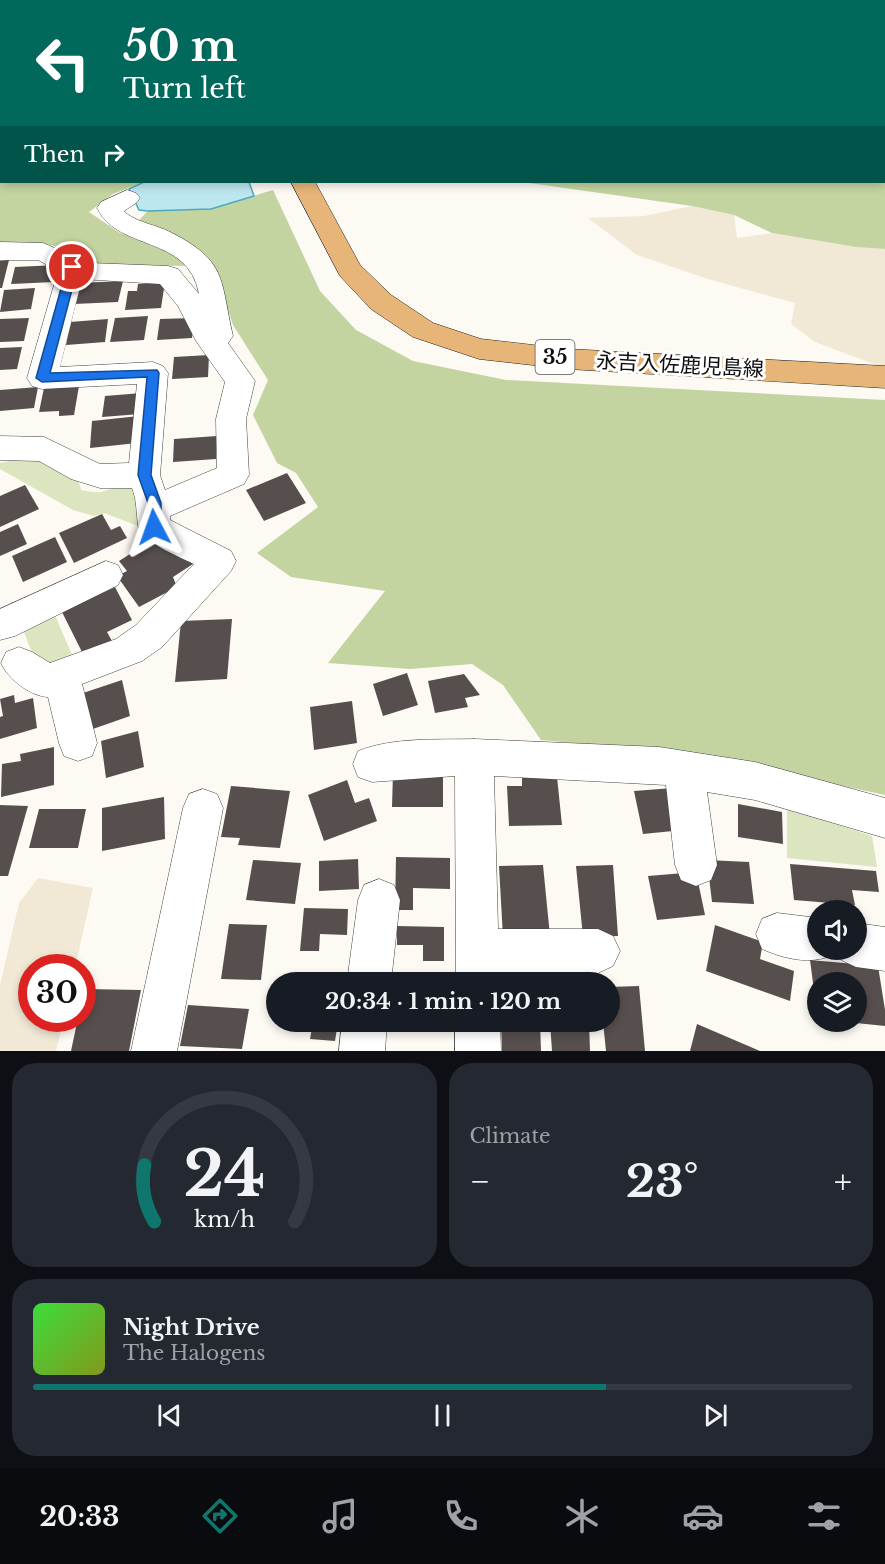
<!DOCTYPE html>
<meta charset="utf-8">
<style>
body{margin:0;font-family:"Libre Baskerville","Noto Sans JP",serif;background:#242831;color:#f1f3f6;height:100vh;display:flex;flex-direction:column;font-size:22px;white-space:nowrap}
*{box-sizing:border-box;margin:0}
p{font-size:20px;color:#9ea1a6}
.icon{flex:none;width:33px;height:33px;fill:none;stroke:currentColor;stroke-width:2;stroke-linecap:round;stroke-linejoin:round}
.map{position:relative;height:1051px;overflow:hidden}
.panel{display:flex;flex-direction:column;gap:12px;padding:12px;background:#0d0f14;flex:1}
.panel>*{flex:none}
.top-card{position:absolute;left:0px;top:0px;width:885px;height:183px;box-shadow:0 3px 9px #0003;background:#00695c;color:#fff;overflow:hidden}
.tools{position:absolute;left:807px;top:900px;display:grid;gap:12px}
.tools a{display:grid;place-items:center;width:60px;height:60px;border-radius:50%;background:#171b24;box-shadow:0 3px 9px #0003;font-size:30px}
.speed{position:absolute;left:18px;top:954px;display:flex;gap:12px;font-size:30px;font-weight:700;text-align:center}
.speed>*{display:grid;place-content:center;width:78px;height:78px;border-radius:50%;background:#171b24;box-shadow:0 3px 9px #0003;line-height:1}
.speed .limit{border:9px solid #d22;background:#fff;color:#111}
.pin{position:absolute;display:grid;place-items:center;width:51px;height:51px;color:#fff;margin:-26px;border:3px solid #fff;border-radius:50%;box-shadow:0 2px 6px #0007}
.me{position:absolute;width:66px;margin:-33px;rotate:356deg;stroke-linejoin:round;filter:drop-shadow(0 0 4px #0008)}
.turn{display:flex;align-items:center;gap:21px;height:126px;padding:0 24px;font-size:27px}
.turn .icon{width:78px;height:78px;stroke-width:2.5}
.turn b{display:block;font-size:42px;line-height:51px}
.then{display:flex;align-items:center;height:57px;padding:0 24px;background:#0003;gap:12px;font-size:22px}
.big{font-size:45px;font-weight:800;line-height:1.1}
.panel .widget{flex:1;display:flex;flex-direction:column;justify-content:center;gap:9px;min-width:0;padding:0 21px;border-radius:24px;background:#242831}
.panel .dial{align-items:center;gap:0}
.dial svg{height:156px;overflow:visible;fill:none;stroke:#363941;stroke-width:7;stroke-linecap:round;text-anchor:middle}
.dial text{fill:#f1f3f6;stroke:none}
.song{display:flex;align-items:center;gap:18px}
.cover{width:72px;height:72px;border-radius:9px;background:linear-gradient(135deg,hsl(120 70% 55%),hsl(70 70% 35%))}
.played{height:6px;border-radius:3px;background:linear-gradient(90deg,#0f766e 70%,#363941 70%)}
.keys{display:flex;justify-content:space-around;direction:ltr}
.heat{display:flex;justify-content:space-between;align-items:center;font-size:33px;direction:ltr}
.panel .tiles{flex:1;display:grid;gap:12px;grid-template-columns:1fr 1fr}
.widget:last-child{grid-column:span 2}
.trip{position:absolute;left:266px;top:972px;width:354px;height:60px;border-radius:30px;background:#171b24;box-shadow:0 3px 9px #0003;font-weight:800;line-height:60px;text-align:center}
.tabs{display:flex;height:96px;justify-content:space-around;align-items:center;background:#090b0e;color:#9ea1a6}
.tabs .icon{width:42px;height:42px}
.tabs .active{color:#0f766e}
.tabs b{font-size:27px;color:#f1f3f6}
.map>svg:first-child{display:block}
</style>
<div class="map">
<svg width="885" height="1051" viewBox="0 0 885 1051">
<rect width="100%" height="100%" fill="#fdf9f3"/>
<!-- farmland -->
<path fill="#f1e9d5" d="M692 206 734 215 737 238 772 233 856 247 885 249V366H879L815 342 791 324 795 303 708 279 637 255 588 218 644 216Z
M38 878 93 888 75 967 32 968V1018L64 1019 56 1051H0V985L19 903Z"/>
<!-- green -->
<path fill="#dbe5c0" d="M34 456 78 479 81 490C87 491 95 493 101 492 113 489 121 483 134 489L141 527 104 513 94 516 73 510 0 469V463Z
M54 613 72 655 44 668 35 660 22 627Z
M787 808 872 836 877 867 787 858Z"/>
<!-- forest -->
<path fill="#c3d4a1" d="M345 0H885V249L856 247 772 233 734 215 692 206 522 182H884V2L343 1Z
M0 19 2 182H144L113 194 89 212 120 233 163 243 196 266 92 265C80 260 69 250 58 247 40 242 18 242 0 243Z
M273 190 320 291 356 330 413 361 506 380 885 400V795L695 754 541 740 503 685 472 664 410 669 328 663 385 591 291 577 257 553 318 507 296 473 277 463 253 415 268 380 233 325 214 267 173 234 139 220 148 211 211 209Z"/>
<!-- water -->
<path fill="#bde7ef" stroke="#4da9bd" stroke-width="1.5" d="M144 182H249L254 196 211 209 148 211 139 210 129 189Z"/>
<!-- building -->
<path fill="#574f4d" d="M9 260 2 288H0V261Z
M58 265 54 282 11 284 15 267Z
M123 281 118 302 74 304 79 283Z
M165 282 161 308 125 310 128 291H137L138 284Z
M35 288 31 309 0 312 4 290Z
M148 316 144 340 110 342 115 318Z
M29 318 24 341 0 342V319Z
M194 318 192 338 157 340 160 319Z
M108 319 105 342 66 345 70 322Z
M22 347 17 369 0 370V348Z
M209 355 208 377 172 379 174 357Z
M79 386 74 415 59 416V411L39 412 44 388Z
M38 387 34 408 0 411V390Z
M142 393 140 414 102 417 105 396Z
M139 416 137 443 90 448 92 421Z
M217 436 216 459 173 462 174 439Z
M287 473 306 503 264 521 246 490Z
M25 485 39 509 0 527V496Z
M102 514 111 530 120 526 127 538 74 563 59 533Z
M18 524 27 544 0 556V532Z
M55 537 67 562 23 582 12 556Z
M155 538 193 564 173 577 177 587 139 607 117 576 127 571 119 561Z
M115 587 132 620 107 632 112 641 84 656 62 612Z
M232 619 227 679 175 682 181 621Z
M407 673 418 705 383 716 373 684Z
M464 674 480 695 465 698 468 707 435 713 428 681Z
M122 680 130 716 90 730 83 693Z
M14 695 15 703 33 698 37 728 0 739V717L3 716 0 699Z
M352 701 357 743 314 750 310 707Z
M138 731 144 767 106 778 101 741Z
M54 747V785L1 797 2 764 21 761 20 754Z
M393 773 443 774V807H392Z
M557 777 562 825 509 826 507 786H522V778Z
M347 780 355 803 369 798 377 821 324 841 308 795Z
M231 786 290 791 280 848 238 845 240 838 221 837Z
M673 788 683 830 643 834 634 791Z
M164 797 165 839 102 851V808Z
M738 804 782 812 783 844 738 837Z
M0 805 28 806 8 876H0Z
M39 809H86L78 848H29Z
M396 857 450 858V889L413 888V910H395Z
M358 859 359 889 319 891V861Z
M253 860 301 863 295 904 246 900Z
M707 860 749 862 754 904 712 902Z
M790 864 876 871 879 892 852 890 855 905 794 900Z
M543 865 550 936 503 937 499 866Z
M613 865 618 936 583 937 576 866Z
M696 872 705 915 657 920 648 876Z
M304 908 348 909 347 935 320 934 319 951H300Z
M229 924 267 925 261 980 221 979Z
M715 925 763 942 760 959 794 971 790 1001 706 971Z
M397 926 444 927V961H423V945H397Z
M810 960 878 966 885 1010V1026L856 1023V982H818L816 1006Z
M639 986 645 1051H606L603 1022H609V987Z
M85 989 141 990 129 1051H71L78 1018H82Z
M188 1005 249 1009 242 1049 180 1046Z
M313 1022H338L335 1041 310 1039Z
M501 1022H540L541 1051H502Z
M550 1022H589L590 1051H552Z
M697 1024 760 1051H690Z"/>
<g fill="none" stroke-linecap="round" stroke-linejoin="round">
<defs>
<path id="minor" d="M127 190 136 193 140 198 136 203 124 211 127 214C140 223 156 225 170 232 228 261 220 280 233 336L228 343 255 381 246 419 249 475 244 484 170 516V520L231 551 236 561 231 571 162 647 142 661 82 684 97 743 92 756 78 761 64 756 59 743 48 697C30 696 8 679 1 663L6 652 19 647 32 652 50 663 116 639 136 625 194 564C180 557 140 541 138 525 136 511 137 501 132 488H100L71 479 39 461 0 460V436L44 437 100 464 129 463 137 384 42 389 32 386 27 378 58 271 38 260H0V242L43 243 90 263 168 266 178 269 199 294C188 234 118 252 97 208L101 202ZM82 279 160 284 178 306 196 341 225 382 216 419 217 468 165 490 160 475 168 373 163 366 153 362 60 367Z
M106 561 118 565 123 575 118 585 15 636 0 640V609Z
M474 739 659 747 755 762 885 798V838L755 800 707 792 717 865 711 880 696 886 681 880 675 865 666 785 494 776 498 929H598L613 936 620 951 613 966 598 973 500 972V982H456L455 776 372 782 358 777 353 764 358 751C394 737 436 740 474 739Z
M203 789 217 794 223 808 177 1051H131L183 808 189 794Z
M379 879 394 885 400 900 391 982H347L358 900 364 885Z
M777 913 818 918V950H836L833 955C810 965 785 959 762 949L756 934 762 919Z
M856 923 885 927V971L856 967 841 960 836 950H856Z
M342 1022H387L385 1051H339Z
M455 1022H500L501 1051H455Z"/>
<path id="major" d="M43 0H64L65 2H44Z
M291 182H315L360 265 391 295 433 323 481 339 568 349 885 366V388L568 369 479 359 413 337 371 309 340 276Z"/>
</defs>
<!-- minor casing -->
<use href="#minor" stroke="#424242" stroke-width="1"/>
<!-- major casing -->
<use href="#major" stroke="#202020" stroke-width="1"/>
<!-- path -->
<path stroke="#313131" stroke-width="3" stroke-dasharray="4.5 2" stroke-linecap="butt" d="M289 2 292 0"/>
<!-- minor -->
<use href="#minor" fill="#fff" fill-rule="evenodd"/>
<!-- major -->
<use href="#major" fill="#e8b578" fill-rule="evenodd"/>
</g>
<!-- route -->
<path fill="#1a73e8" stroke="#114b97" stroke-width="1.5" d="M72 263 78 267 50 373 157 370 159 373 151 475 161 503V527L154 533 147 527 148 503 138 475 147 377 42 382 36 378 67 267Z"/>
<g text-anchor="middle" stroke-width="6" stroke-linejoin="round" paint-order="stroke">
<!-- shield labels -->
<rect fill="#fff" stroke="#575757" stroke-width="1.5" x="535.5" y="340" width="39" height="34" rx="4.5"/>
<g font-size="20" font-weight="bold" fill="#0f0f0f">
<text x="555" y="364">35</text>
</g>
<!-- street labels -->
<g font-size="21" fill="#0f0f0f" stroke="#fff">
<text transform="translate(680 365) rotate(3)" y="7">永吉入佐鹿児島線</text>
</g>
</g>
</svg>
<div class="tools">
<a><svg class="icon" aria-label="sound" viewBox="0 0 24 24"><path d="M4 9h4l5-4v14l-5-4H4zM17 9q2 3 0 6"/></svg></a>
<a><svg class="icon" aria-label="layers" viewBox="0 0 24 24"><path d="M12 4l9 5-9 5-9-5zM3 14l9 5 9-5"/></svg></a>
</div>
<div class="speed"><div class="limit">30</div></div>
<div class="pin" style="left:72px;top:267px;background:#d93025"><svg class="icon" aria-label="arrive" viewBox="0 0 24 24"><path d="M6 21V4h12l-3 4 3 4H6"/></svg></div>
<svg class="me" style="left:154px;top:527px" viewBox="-20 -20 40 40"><path d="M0-17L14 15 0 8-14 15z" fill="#1a73e8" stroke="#fff" stroke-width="4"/></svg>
<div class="trip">20:34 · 1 min · 120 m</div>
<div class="top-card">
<div class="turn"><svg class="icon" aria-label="left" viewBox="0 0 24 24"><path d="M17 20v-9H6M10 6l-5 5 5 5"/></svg><div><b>50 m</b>Turn left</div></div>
<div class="then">Then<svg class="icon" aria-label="right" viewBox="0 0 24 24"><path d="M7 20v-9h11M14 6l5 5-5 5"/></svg></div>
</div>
</div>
<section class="panel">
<div class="tiles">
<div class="widget dial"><svg viewBox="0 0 100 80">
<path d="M14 69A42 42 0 1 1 86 69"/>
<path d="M14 69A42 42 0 0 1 9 40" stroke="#0f766e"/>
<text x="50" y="56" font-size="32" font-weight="700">24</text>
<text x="50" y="72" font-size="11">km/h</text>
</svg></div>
<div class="widget"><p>Climate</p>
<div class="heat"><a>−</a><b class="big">23°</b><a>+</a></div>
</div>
<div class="widget">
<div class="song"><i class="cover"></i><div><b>Night Drive</b><p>The Halogens</p></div></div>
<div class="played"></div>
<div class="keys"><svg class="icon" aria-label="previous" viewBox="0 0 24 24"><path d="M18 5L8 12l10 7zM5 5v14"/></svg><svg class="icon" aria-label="pause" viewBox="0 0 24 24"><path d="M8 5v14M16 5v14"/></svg><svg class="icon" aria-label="next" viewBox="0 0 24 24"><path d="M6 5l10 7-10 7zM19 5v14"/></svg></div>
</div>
</div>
</section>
<nav class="tabs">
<b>20:33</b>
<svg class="icon active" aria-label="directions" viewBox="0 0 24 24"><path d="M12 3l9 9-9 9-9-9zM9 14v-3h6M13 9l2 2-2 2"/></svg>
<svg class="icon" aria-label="music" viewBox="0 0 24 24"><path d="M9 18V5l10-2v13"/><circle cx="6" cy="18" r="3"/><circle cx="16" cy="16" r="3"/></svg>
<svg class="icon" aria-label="phone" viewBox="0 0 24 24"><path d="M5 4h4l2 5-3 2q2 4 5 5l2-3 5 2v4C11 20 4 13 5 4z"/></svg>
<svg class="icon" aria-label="climate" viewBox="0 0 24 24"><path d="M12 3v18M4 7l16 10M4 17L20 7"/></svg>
<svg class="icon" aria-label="car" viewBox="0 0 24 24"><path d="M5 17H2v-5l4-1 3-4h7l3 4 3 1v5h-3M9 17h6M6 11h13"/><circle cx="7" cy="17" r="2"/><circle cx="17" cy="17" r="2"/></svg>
<svg class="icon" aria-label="filters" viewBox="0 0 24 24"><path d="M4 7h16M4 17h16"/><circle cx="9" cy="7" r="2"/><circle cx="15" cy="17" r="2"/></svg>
</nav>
